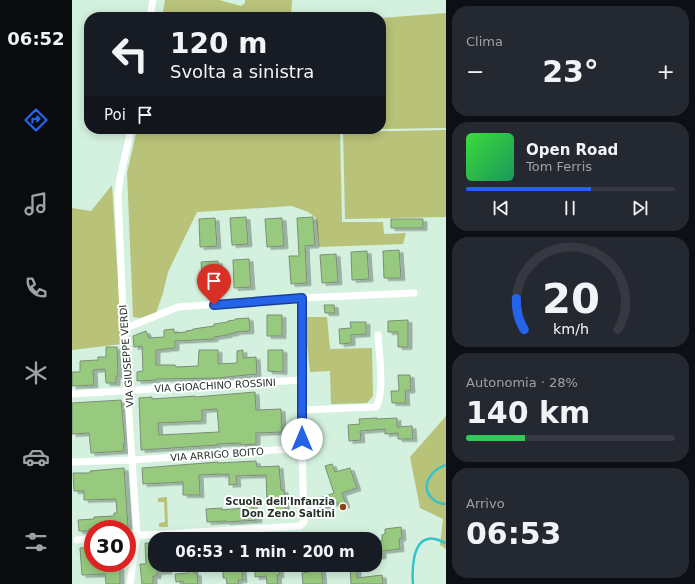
<!DOCTYPE html>
<html lang="it">
<meta charset="utf-8">
<style>
body{margin:0;font-family:"DejaVu Sans",sans-serif;background:#242831;color:#f1f3f6;height:100vh;display:flex;flex-direction:column;font-size:15px;white-space:nowrap}
*{box-sizing:border-box;margin:0}
p{font-size:13px;color:#9ea1a6}
.icon{flex:none;width:22px;height:22px;fill:none;stroke:currentColor;stroke-width:2;stroke-linecap:round;stroke-linejoin:round}
.map{position:relative;flex:1;overflow:hidden}
.sheet{display:flex;flex-direction:column;gap:6px;padding:6px;background:#0d0f14;width:249px}
.sheet>*{flex:none}
.top-card{position:absolute;left:12px;top:12px;width:302px;height:122px;border-radius:16px;box-shadow:0 2px 10px #0003;background:#171b24;color:#f1f3f6;overflow:hidden}
.speed{position:absolute;left:12px;top:520px;display:flex;gap:8px;font-size:20px;font-weight:700;text-align:center}
.speed>*{display:grid;place-content:center;width:52px;height:52px;border-radius:50%;background:#171b24;box-shadow:0 2px 10px #0003;line-height:1}
.speed .limit{border:6px solid #d22;background:#fff;color:#111}
.pin{position:absolute;display:grid;place-items:center;width:34px;height:34px;color:#fff;margin:-41px -17px;border-radius:50% 50% 50% 0;rotate:-45deg;box-shadow:0 0 4px #0007}
.pin .icon{rotate:45deg}
.me{position:absolute;width:44px;margin:-22px;rotate:0deg;stroke-linejoin:round;filter:drop-shadow(0 0 3px #0008)}
.turn{display:flex;align-items:center;gap:14px;height:84px;padding:0 20px;font-size:18px}
.turn .icon{width:52px;height:52px;stroke-width:2.5}
.turn b{display:block;font-size:28px;line-height:34px}
.then{display:flex;align-items:center;height:38px;padding:0 20px;background:#0003;gap:8px;font-size:15px}
.big{font-size:30px;font-weight:600;line-height:1.1}
.sheet .widget{flex:1;display:flex;flex-direction:column;justify-content:center;gap:6px;min-width:0;padding:0 14px;border-radius:16px;background:#242831}
.sheet .dial{align-items:center;gap:0}
.dial svg{height:104px;overflow:visible;fill:none;stroke:#363941;stroke-width:7;stroke-linecap:round;text-anchor:middle}
.dial text{fill:#f1f3f6;stroke:none}
.song{display:flex;align-items:center;gap:12px}
.cover{width:48px;height:48px;border-radius:6px;background:linear-gradient(135deg,hsl(120 70% 55%),hsl(150 70% 35%))}
.played{height:4px;border-radius:2px;background:linear-gradient(90deg,#2563eb 60%,#363941 60%)}
.keys{display:flex;justify-content:space-around;direction:ltr}
.heat{display:flex;justify-content:space-between;align-items:center;font-size:22px;direction:ltr}
.charge{height:6px;border-radius:3px;background:linear-gradient(90deg,#34c759 28%,#363941 0)}
.trip{position:absolute;left:76px;top:532px;width:234px;height:40px;border-radius:16px;background:#171b24;box-shadow:0 2px 10px #0003;font-weight:600;line-height:40px;text-align:center}
main{display:flex;flex:1;min-height:0}
.dock{display:flex;flex-direction:column;width:72px;justify-content:space-around;align-items:center;background:#090b0e;color:#9ea1a6}
.dock .icon{width:28px;height:28px}
.dock .active{color:#2563eb}
.dock b{font-size:18px;color:#f1f3f6}
.map>svg:first-child{display:block}
</style>
<main>
<nav class="dock">
<b>06:52</b>
<svg class="icon active" aria-label="directions" viewBox="0 0 24 24"><path d="M12 3l9 9-9 9-9-9zM9 14v-3h6M13 9l2 2-2 2"/></svg>
<svg class="icon" aria-label="music" viewBox="0 0 24 24"><path d="M9 18V5l10-2v13"/><circle cx="6" cy="18" r="3"/><circle cx="16" cy="16" r="3"/></svg>
<svg class="icon" aria-label="phone" viewBox="0 0 24 24"><path d="M5 4h4l2 5-3 2q2 4 5 5l2-3 5 2v4C11 20 4 13 5 4z"/></svg>
<svg class="icon" aria-label="climate" viewBox="0 0 24 24"><path d="M12 3v18M4 7l16 10M4 17L20 7"/></svg>
<svg class="icon" aria-label="car" viewBox="0 0 24 24"><path d="M5 17H2v-5l4-1 3-4h7l3 4 3 1v5h-3M9 17h6M6 11h13"/><circle cx="7" cy="17" r="2"/><circle cx="17" cy="17" r="2"/></svg>
<svg class="icon" aria-label="filters" viewBox="0 0 24 24"><path d="M4 7h16M4 17h16"/><circle cx="9" cy="7" r="2"/><circle cx="15" cy="17" r="2"/></svg>
</nav>
<div class="map">
<svg width="374" height="584" viewBox="0 0 374 584">
<defs>
<filter id="shadow"><feDropShadow dx="4" dy="2.5" stdDeviation="0" flood-color="#0004"/></filter>
</defs>
<rect width="100%" height="100%" fill="#d3f1de"/>
<!-- green -->
<path fill="#b8c278" d="M93 0H147L169 6 173 3V0H220L219 17H90Z
M374 13V128L309 129V18Z
M65 129H294H268L270 222H311L312 234 334 233 331 244 247 247 244 218 236 212 220 206 125 212 96 272 91 293 84 313 68 318 61 317 55 173Z
M374 130V217L273 219 271 132Z
M40 185 50 344 0 350V208L19 211Z
M232 317H255L258 349 300 348 301 396 295 403 259 404 258 371 238 372Z
M374 416V549L368 545 371 519 348 508 338 457Z
M95 497 96 527H87V523L93 522 92 502H86V498Z"/>
<g fill="none" stroke-linecap="round" stroke-linejoin="round">
<!-- stream -->
<path stroke="#35c3c9" stroke-width="2.5" d="M374 465C359 470 346 487 362 500 366 503 370 504 374 504
M341 584C340 572 340 542 356 539 362 537 368 541 374 543"/>
</g>
<!-- building -->
<path fill="#97ca7f" stroke="#7d8e76" fill-rule="evenodd" filter="url(#shadow)" d="M174 217 176 244 160 245 158 218Z
M241 217 243 245 233 246 235 283 219 284 217 256H227L225 218Z
M143 218 145 246 128 247 127 219Z
M210 218 212 246 195 247 193 219Z
M319 219H351V228H319Z
M327 250 329 278H312L311 251Z
M295 251 297 279 280 280 279 252Z
M264 254 266 282 250 283 248 255Z
M177 259 179 287 162 288 161 260Z
M146 261 147 289 131 290 129 262Z
M252 305H262L263 313H253Z
M195 315H210V336H195Z
M177 318 178 331 163 332V333L156 334V335L142 337V339L103 341V348L84 350V365H103L104 367 126 366 127 350H146V364L165 363V351L171 350V358L184 357 185 374 145 378 84 379V380L65 381V372L71 371 70 346 62 347 61 336 74 331 77 338 92 337V330L102 329V333L114 332V331L121 330V329L142 326V324L156 322V321L163 320V319Z
M336 320V347H326V332H316V321Z
M278 322H294V334L279 335V343L268 344 267 329 279 328Z
M34 347H45L46 376H44V383H34L33 369 21 370 22 385 0 386V372H8V361L26 360V357H34Z
M196 350H211V372L196 371Z
M326 375H338L339 390 333 391 334 403H320L319 391H327Z
M183 392 184 410 209 409 210 432 184 433V444L169 445V443L145 444V445L69 450 67 398 80 397V399L123 396V397ZM145 409 147 432 87 435 86 423 130 421V410Z
M49 400 53 444H51L52 451 19 453 17 433 0 434V403Z
M305 418V419L325 418V427L340 426 341 439H326V433L313 434V429L288 431 289 440 277 441 276 425 288 424 287 419Z
M184 461 185 467 207 466 209 490H212L214 515 200 516 199 502H195L194 475 164 476 165 484 157 485V474L149 475V474L127 475 128 495H111V482L71 484 70 468 146 462V463Z
M260 464 263 472 278 468 285 488 270 493 274 505 267 507 265 502 248 508 245 499 262 493 253 466Z
M52 468 56 527 17 529V531H7L6 520 22 519V517L42 516V513H45L44 499 12 500V491H2L1 473H18V471Z
M181 504 182 511H185L186 520 154 522V521L135 522 134 509 150 508V510L173 508V505Z
M329 527 330 538 327 539 328 549 310 551V556L303 557V541H310V535L313 534V529Z
M73 543H83V565H96V571L85 572V576H81V584H70L68 564H74Z
M21 547V563H36V567H48V584H34L33 574 10 575 8 548Z
M116 565H122V573H125L126 584H111V581L104 582 103 574 116 573Z
M183 565H207L208 575H205L206 584H195L194 576 183 577Z
M236 565H249L251 584H231L230 573 237 572Z
M285 566V578L310 575 311 584H279L278 567Z
M170 569 171 580H166L167 584H155L154 578H151V570Z"/>
<g fill="none" stroke-linecap="round" stroke-linejoin="round">
<!-- minor -->
<path stroke="#fff" stroke-width="7" d="M78 17 81 0
M52 329 106 307 230 298 342 293
M0 394 230 380
M230 410 304 407C313 392 307 354 306 335
M0 462 61 460 230 448
M55 536 228 526 232 522 230 448V298
M5 540 21 538
M58 584 65 535 52 338 46 195 48 178 59 129"/>
</g>
<g fill="none" stroke-linecap="round" stroke-linejoin="round">
<defs>
<path id="route" d="M142 305 230 298V439"/>
</defs>
<!-- route casing -->
<use href="#route" stroke="#184099" stroke-width="10"/>
<!-- route -->
<use href="#route" stroke="#2563eb" stroke-width="7"/>
</g>
<!-- markers -->
<circle fill="#884614" stroke="#fff" stroke-width="1.5" cx="271" cy="507" r="4"/>
<g text-anchor="middle" stroke-width="4" stroke-linejoin="round" paint-order="stroke">
<!-- street labels -->
<g font-size="10" fill="#26312a" stroke="#fff">
<text transform="translate(54 356) rotate(-94)" y="4">VIA GIUSEPPE VERDI</text>
<text transform="translate(143 385) rotate(-3)" y="4">VIA GIOACHINO ROSSINI</text>
<text transform="translate(145 454) rotate(-4)" y="4">VIA ARRIGO BOITO</text>
</g>
<!-- poi labels -->
<g font-size="10" font-weight="bold" fill="#26312a" stroke="#fff" text-anchor="end">
<text x="263" y="505">Scuola dell'Infanzia<tspan x="263" dy="12">Don Zeno Saltini</tspan></text>
</g>
</g>
</svg>
<div class="speed"><div class="limit">30</div></div>
<div class="pin" style="left:142px;top:305px;background:#d93025"><svg class="icon" aria-label="arrive" viewBox="0 0 24 24"><path d="M6 21V4h12l-3 4 3 4H6"/></svg></div>
<svg class="me" style="left:230px;top:439px" viewBox="-20 -20 40 40"><circle r="19" fill="#fff"/><path d="M0-13L10 11 0 6-10 11z" fill="#2563eb"/></svg>
<div class="trip">06:53 · 1 min · 200 m</div>
<div class="top-card">
<div class="turn"><svg class="icon" aria-label="left" viewBox="0 0 24 24"><path d="M17 20v-9H6M10 6l-5 5 5 5"/></svg><div><b>120 m</b>Svolta a sinistra</div></div>
<div class="then">Poi<svg class="icon" aria-label="arrive" viewBox="0 0 24 24"><path d="M6 21V4h12l-3 4 3 4H6"/></svg></div>
</div>
</div>
<section class="sheet">
<div class="widget"><p>Clima</p>
<div class="heat"><a>−</a><b class="big">23°</b><a>+</a></div>
</div>
<div class="widget">
<div class="song"><i class="cover"></i><div><b>Open Road</b><p>Tom Ferris</p></div></div>
<div class="played"></div>
<div class="keys"><svg class="icon" aria-label="previous" viewBox="0 0 24 24"><path d="M18 5L8 12l10 7zM5 5v14"/></svg><svg class="icon" aria-label="pause" viewBox="0 0 24 24"><path d="M8 5v14M16 5v14"/></svg><svg class="icon" aria-label="next" viewBox="0 0 24 24"><path d="M6 5l10 7-10 7zM19 5v14"/></svg></div>
</div>
<div class="widget dial"><svg viewBox="0 0 100 80">
<path d="M14 69A42 42 0 1 1 86 69"/>
<path d="M14 69A42 42 0 0 1 8 45" stroke="#2563eb"/>
<text x="50" y="56" font-size="32" font-weight="700">20</text>
<text x="50" y="72" font-size="11">km/h</text>
</svg></div>
<div class="widget"><p>Autonomia · 28%</p><b class="big">140 km</b><div class="charge"></div></div>
<div class="widget"><p>Arrivo</p><b class="big">06:53</b></div>
</section>
</main>
